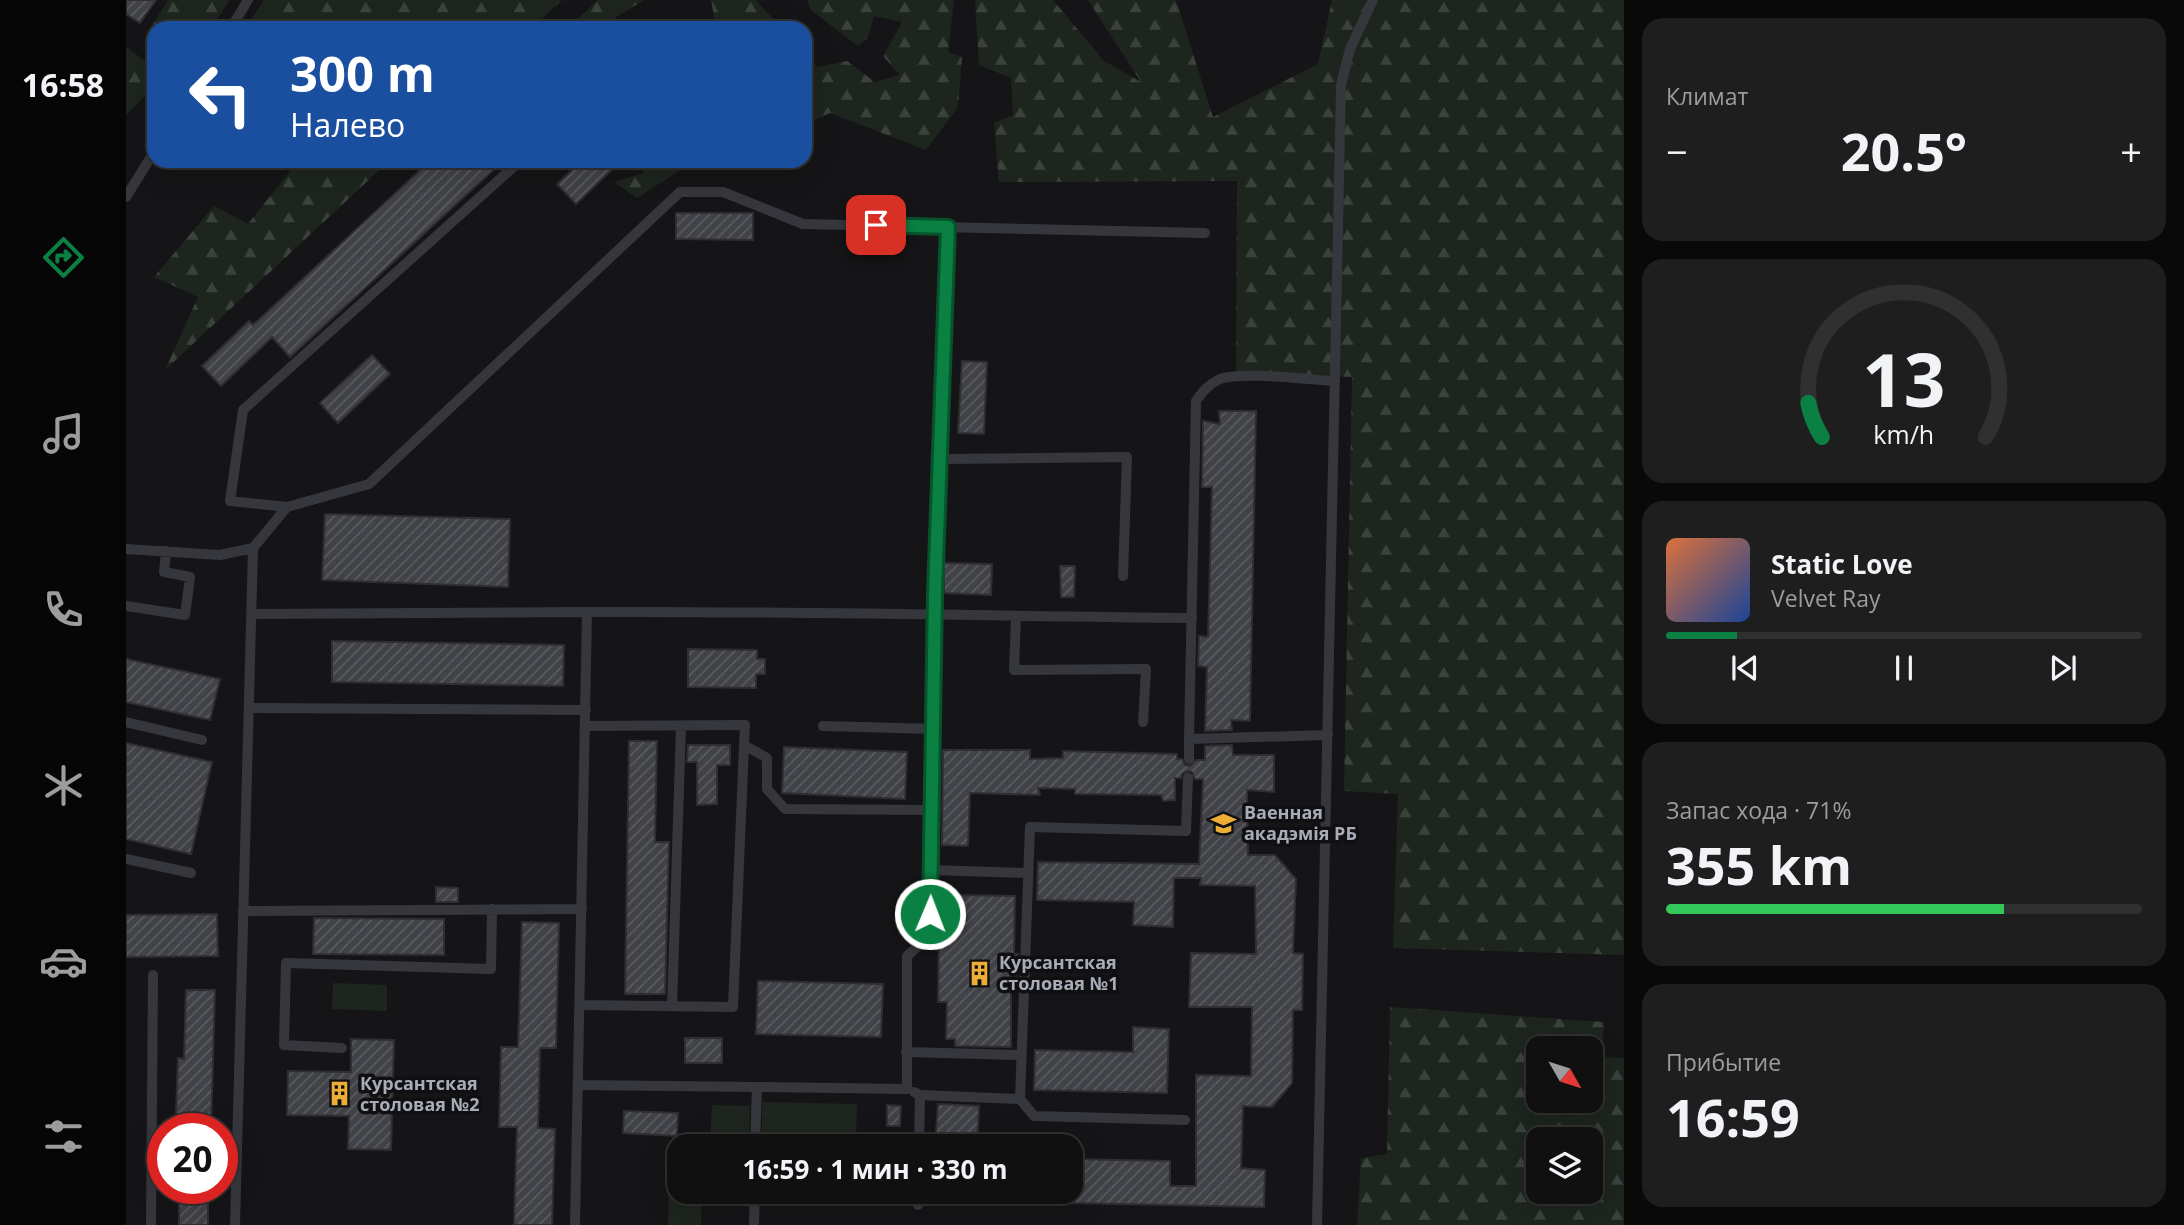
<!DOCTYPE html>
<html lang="ru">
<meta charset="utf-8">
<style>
body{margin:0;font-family:"Open Sans",sans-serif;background:#1e1e1f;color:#f1f3f6;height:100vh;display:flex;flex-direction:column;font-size:26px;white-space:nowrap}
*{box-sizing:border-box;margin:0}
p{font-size:23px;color:#9c9d9f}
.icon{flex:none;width:38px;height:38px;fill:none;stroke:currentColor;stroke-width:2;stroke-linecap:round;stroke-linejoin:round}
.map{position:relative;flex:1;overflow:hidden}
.sheet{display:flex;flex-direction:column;gap:18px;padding:18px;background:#090909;width:560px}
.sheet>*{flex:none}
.guide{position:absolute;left:21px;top:21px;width:665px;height:147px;border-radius:21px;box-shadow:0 7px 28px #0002,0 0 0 2px #303031;background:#1a4fa0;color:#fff;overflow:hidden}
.needle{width:46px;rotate:129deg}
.controls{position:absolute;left:1400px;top:1036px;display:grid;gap:14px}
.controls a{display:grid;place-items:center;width:77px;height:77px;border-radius:14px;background:#101011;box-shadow:0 7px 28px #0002,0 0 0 2px #303031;font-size:35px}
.speed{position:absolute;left:21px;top:1113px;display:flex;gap:14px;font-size:35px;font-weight:700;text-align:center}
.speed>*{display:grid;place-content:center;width:91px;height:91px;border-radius:50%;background:#101011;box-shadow:0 7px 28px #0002,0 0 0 2px #303031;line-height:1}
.speed .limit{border:10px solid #d22;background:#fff;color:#111}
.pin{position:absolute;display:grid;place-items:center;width:60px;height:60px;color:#fff;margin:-30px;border-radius:14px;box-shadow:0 4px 10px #0006}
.me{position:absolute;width:77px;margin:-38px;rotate:1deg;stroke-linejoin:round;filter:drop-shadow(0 0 5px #0008)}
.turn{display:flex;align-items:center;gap:24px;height:147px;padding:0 28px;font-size:32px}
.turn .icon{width:91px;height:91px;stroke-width:2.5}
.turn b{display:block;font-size:49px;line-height:60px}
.big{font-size:52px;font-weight:700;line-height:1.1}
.sheet .widget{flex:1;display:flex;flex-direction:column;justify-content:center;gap:10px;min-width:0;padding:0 24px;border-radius:21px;background:#1e1e1f}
.sheet .dial{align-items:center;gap:0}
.dial svg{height:182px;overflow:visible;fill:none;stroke:#303031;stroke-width:7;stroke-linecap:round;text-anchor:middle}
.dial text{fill:#f1f3f6;stroke:none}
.song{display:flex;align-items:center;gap:21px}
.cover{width:84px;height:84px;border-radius:10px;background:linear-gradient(135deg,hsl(20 70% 55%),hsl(220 70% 35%))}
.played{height:7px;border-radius:4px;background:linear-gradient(90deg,#0b8043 15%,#303031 15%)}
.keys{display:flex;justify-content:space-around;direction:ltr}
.heat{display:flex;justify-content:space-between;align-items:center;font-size:38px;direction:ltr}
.charge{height:10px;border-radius:5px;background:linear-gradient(90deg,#34c759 71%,#303031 0)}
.trip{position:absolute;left:541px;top:1134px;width:416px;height:70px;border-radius:21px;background:#101011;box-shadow:0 7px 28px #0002,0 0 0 2px #303031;font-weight:700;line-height:70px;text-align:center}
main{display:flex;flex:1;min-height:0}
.tab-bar{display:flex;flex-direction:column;width:126px;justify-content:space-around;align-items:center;background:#060607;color:#9c9d9f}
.tab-bar .icon{width:49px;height:49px}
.tab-bar .active{color:#0b8043}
.tab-bar b{font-size:32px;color:#f1f3f6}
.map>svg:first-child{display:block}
</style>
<main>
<nav class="tab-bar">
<b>16:58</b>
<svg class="icon active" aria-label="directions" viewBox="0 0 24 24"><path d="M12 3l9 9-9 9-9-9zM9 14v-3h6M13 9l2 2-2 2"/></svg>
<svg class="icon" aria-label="music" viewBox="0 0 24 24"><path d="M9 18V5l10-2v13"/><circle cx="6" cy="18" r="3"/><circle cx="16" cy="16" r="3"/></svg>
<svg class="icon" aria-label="phone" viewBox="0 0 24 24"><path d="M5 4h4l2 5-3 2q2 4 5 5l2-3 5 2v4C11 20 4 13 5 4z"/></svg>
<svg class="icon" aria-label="climate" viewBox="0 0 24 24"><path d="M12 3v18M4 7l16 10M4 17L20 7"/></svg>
<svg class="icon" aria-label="car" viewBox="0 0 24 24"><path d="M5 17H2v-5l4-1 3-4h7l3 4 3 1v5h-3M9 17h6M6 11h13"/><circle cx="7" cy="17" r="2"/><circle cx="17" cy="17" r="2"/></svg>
<svg class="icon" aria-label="filters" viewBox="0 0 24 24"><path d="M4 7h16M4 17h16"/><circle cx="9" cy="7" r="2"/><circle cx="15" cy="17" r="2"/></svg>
</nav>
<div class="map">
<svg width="1498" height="1225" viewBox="0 0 1498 1225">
<defs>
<pattern id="forest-firs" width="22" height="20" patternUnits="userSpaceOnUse" patternTransform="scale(1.75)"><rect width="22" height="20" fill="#1d251e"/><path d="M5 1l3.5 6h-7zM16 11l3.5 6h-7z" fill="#3b423c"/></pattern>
<pattern id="building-hatch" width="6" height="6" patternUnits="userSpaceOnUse" patternTransform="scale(1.75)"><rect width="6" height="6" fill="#414247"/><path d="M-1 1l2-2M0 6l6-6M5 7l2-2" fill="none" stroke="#5a5b5f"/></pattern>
</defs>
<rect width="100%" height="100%" fill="#151517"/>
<!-- forest -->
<path fill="url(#forest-firs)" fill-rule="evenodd" d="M42 0H104L85 28H28V32L24 29Z
M138 0H436L406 28H130L123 23Z
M472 0H518L473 28H442Z
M585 0H629L656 28H590Z
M681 0H828L822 52 836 57 832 107 800 150 704 113 679 124V54L691 67 721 61 749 82 774 75 757 56 776 22 748 16 742 37 732 46 685 10Z
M849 0H927L978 61 1015 82 962 0H1050L1087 117 1192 64 1206 0H1498V955L1267 948 1272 794 1218 791 1226 377 1110 372 1111 181 873 182 868 123 887 115 885 78 853 65Z
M0 47 28 67V87L0 115Z
M172 161H263L39 370 72 297 28 277 88 206 122 224Z
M513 161H553V171L511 198 488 182 518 173Z
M1264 1007 1478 1022 1476 1057 1498 1058V1225H1231L1235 1158 1261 1154ZM1412 1048H1465V1101H1412ZM1412 1139H1465V1192H1412Z"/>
<!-- pitch -->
<path fill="#1d251e" d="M207 983 261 985V1011L206 1009Z
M636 1102 731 1104 730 1146H636Z
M586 1105 624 1106 623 1146H584Z
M543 1177H553V1192H576L575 1225H542Z
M637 1192H732V1201L637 1200Z"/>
<!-- building -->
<path fill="url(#building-hatch)" stroke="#2f2f33" stroke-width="2" d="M0 0H30L14 23 0 14Z
M304 161H377L164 357 146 337 95 386 76 366 123 321 127 325Z
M456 161H495L450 204 431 184Z
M550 213H627V240L550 239Z
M246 355 264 374 212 423 194 403Z
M836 361 861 362 858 434 832 433Z
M1093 411H1130L1124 721 1105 720 1106 730 1079 731 1081 667 1072 666 1073 636 1082 637 1086 487H1076L1077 421 1094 424Z
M199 514 384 519 382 587 196 580Z
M818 563 866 564 865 595 818 593Z
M934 566H949L948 597H935Z
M206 641 438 645 437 686 206 682Z
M562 649 631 650V659H639V674H630V688L562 687Z
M0 659 94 679 84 720 0 702Z
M503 741H531L529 842H543L539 994H499Z
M0 743 86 762 65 854 0 839Z
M562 745H604V765H591V804L571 805V762H561Z
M1106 745 1107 755H1148V792L1121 790 1122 855H1149L1170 879 1167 953 1177 954 1176 1010H1167L1166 1083 1146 1107 1117 1106 1115 1168 1139 1170 1138 1207 945 1203V1159L1044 1161V1186H1070V1075L1125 1076 1126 1007H1063L1065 953 1130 954 1129 886 1074 885 1075 878H1048L1047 927 1007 925 1008 902 911 900 912 862 1073 864 1077 779H1069L1066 772 1062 771 1056 774 1055 778H1049V800L1037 801 1035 795 949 794V789L912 788 914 795 844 793 842 846 816 845 817 750H904V759L937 758V751L1051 754V759H1056L1059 765 1064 766 1070 760H1079V746Z
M658 747 781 752 779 799 656 793Z
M310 887 332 888V902H310Z
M835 895 889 896 888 954H892L890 992H885V1047L829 1046V1039H820L821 1002H812L813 938H819L820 903H835Z
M91 914 92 956 0 957V915Z
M188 918 318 919V955L187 954Z
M396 922 433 923 430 1048H414L412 1128 429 1129 426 1225H388L391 1127H373L375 1047H392Z
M632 981 757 984 755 1037 630 1034Z
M60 990H89L85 1129H57V1115H50L52 1058 58 1059Z
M1007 1027 1043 1029 1041 1093 908 1090 909 1050 1007 1052Z
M559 1038H596V1063H559Z
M225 1039 268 1040 265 1150 222 1149 223 1116 161 1115 162 1071 225 1072Z
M812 1104 853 1106 851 1146H809Z
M761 1105 775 1106 774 1126H761Z
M498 1111 552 1113 551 1136 497 1133Z
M53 1188H82V1225H53Z"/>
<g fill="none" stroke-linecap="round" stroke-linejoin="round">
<!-- lane -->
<path stroke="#36373c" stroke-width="10" d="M105 28 122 0
M0 197 28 152
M816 459 822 227
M161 507 243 484 554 192H597L677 224 1079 233
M0 549 94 555 127 548 161 507 104 501 117 410 394 161
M0 606 59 615 64 577 38 572 40 551
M461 612C663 611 864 616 1066 618
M126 614 461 612 449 1225
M890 617 888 670 1020 669 1017 722
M123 708 460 710
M0 722 76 740
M459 726 619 725 618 745 641 758V789L659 809 806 810
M697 726 808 729
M1202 735 1063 739 1070 401C1077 391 1083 384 1094 379 1115 371 1184 380 1209 381
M1063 759V739
M0 859 65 873
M805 870 902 873
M117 911 456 909
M454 1005 607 1007 618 745
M546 1006 555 726
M216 1048 158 1045 160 963 365 969 366 909
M780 1052 895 1055
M452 1085 631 1087
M788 1092 794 1095 793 1146
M794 1095 894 1099 908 1116 1059 1120
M894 1099 904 827 1060 831 1062 778
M629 1146 631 1087 781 1089V956L803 936 809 593 816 459 1001 457 997 576
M96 1152H111
M792 1205V1192
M628 1223 629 1192
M25 1225 27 975
M109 1225 127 548
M1191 1225 1215 85 1224 49 1247 0"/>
</g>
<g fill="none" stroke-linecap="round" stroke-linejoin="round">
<defs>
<path id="route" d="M750 225 822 227 809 593 804 914"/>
</defs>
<!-- route casing -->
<use href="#route" stroke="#07532c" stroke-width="18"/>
<!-- route -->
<use href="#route" stroke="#0b8043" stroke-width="12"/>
</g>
<!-- icons -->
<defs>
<symbol id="university-bare" viewBox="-9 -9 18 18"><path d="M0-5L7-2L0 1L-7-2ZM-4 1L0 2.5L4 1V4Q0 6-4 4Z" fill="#edae37" stroke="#101012" stroke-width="2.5" paint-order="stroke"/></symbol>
<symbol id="building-bare" viewBox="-9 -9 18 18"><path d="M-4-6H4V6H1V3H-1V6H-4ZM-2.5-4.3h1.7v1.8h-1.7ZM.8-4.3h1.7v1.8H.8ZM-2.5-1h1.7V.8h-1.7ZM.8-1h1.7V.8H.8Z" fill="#edae37" stroke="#101012" stroke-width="2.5" paint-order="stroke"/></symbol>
</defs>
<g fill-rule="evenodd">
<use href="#university-bare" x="1080" y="806" width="35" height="35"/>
<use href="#building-bare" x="836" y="956" width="35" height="35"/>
<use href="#building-bare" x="196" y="1076" width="35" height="35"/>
</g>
<g text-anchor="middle" stroke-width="7" stroke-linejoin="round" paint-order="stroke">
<!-- poi labels -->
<g font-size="18" font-weight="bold" fill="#a7acb7" stroke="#101012" text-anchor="start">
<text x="1118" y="819">Ваенная<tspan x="1118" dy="21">акадэмія РБ</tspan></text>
<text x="873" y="969">Курсантская<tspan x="873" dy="21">столовая №1</tspan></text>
<text x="234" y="1090">Курсантская<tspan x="234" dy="21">столовая №2</tspan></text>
</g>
</g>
</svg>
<div class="controls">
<a><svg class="needle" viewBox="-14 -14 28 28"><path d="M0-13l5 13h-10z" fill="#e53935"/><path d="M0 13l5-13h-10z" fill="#9c9d9f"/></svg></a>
<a><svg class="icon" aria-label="layers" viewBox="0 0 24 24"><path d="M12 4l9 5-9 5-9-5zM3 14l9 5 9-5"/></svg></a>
</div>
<div class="speed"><div class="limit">20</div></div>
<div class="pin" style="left:750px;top:225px;background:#d93025"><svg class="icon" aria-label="arrive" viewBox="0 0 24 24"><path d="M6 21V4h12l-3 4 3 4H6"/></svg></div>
<svg class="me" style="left:804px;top:914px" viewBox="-20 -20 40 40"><circle r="17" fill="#0b8043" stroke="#fff" stroke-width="3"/><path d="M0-11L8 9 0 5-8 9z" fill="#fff"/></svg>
<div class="trip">16:59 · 1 мин · 330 m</div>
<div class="guide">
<div class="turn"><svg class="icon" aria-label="left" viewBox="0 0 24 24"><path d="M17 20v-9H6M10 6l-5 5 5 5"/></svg><div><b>300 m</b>Налево</div></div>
</div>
</div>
<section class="sheet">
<div class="widget"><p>Климат</p>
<div class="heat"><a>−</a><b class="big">20.5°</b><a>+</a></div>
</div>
<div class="widget dial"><svg viewBox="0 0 100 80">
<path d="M14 69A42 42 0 1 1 86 69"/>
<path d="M14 69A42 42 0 0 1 8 54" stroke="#0b8043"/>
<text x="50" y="56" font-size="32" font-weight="700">13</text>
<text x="50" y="72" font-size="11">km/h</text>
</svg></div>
<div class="widget">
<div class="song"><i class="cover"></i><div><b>Static Love</b><p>Velvet Ray</p></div></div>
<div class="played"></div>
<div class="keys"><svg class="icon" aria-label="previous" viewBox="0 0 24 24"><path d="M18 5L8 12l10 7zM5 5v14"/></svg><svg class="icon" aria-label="pause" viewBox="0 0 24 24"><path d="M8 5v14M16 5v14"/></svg><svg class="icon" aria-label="next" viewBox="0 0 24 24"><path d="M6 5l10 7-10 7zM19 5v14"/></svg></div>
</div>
<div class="widget"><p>Запас хода · 71%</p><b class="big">355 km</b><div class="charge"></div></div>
<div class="widget"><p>Прибытие</p><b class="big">16:59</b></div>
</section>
</main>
